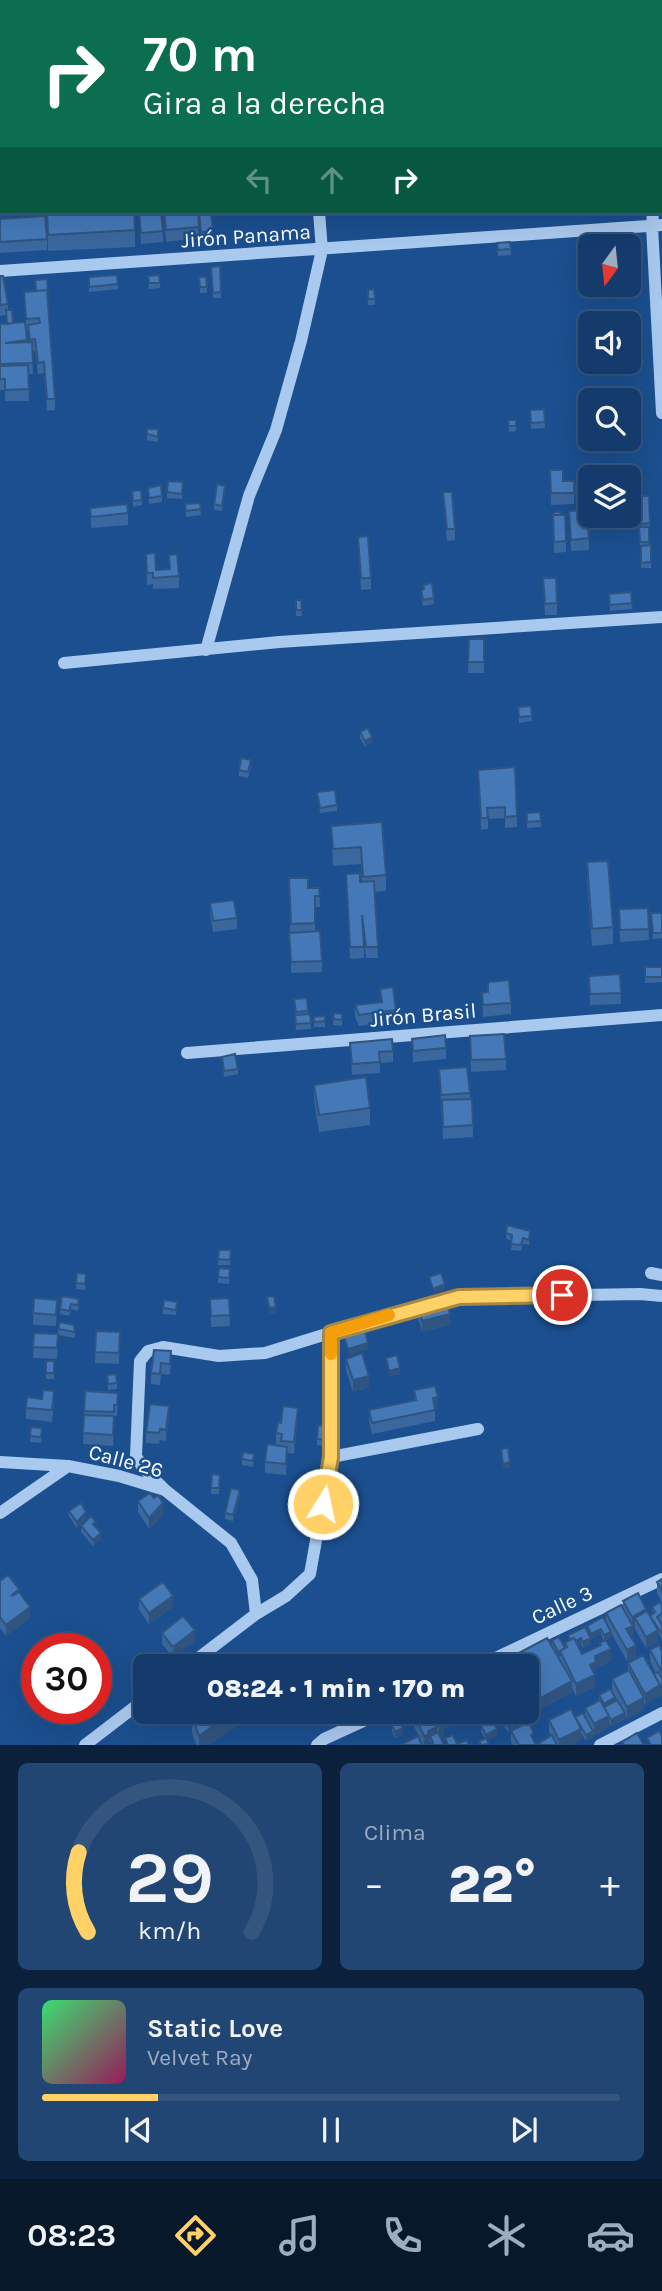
<!DOCTYPE html>
<html lang="es">
<meta charset="utf-8">
<style>
body{margin:0;font-family:Karla,sans-serif;background:#214673;color:#f1f3f6;height:100vh;display:flex;flex-direction:column;font-size:26px;white-space:nowrap}
*{box-sizing:border-box;margin:0}
p{font-size:23px;color:#9dadc1}
.icon{flex:none;width:38px;height:38px;fill:none;stroke:currentColor;stroke-width:2;stroke-linecap:round;stroke-linejoin:round}
.map{position:relative;height:1745px;overflow:hidden}
.sheet{display:flex;flex-direction:column;gap:18px;padding:18px;background:#0b203b;flex:1}
.sheet>*{flex:none}
.guide{position:absolute;left:0px;top:0px;width:663px;height:214px;box-shadow:0 7px 28px #0002,0 0 0 2px #33557e;background:#0b6e4f;color:#fff;overflow:hidden}
.needle{width:46px;rotate:195deg}
.tools{position:absolute;left:578px;top:234px;display:grid;gap:14px}
.tools a{display:grid;place-items:center;width:63px;height:63px;border-radius:10px;background:#143b6b;box-shadow:0 7px 28px #0002,0 0 0 2px #33557e;font-size:35px}
.speed{position:absolute;left:21px;top:1633px;display:flex;gap:14px;font-size:35px;font-weight:700;text-align:center}
.speed>*{display:grid;place-content:center;width:91px;height:91px;border-radius:50%;background:#143b6b;box-shadow:0 7px 28px #0002,0 0 0 2px #33557e;line-height:1}
.speed .limit{border:10px solid #d22;background:#fff;color:#111}
.pin{position:absolute;display:grid;place-items:center;width:60px;height:60px;color:#fff;margin:-30px;border:4px solid #fff;border-radius:50%;box-shadow:0 2px 7px #0007}
.me{position:absolute;width:77px;margin:-38px;rotate:10deg;stroke-linejoin:round;filter:drop-shadow(0 0 5px #0008)}
.turn{display:flex;align-items:center;gap:24px;height:147px;padding:0 28px;font-size:32px}
.turn .icon{width:91px;height:91px;stroke-width:2.5}
.turn b{display:block;font-size:49px;line-height:60px}
.lanes{display:flex;align-items:center;height:66px;padding:0 28px;background:#0003;justify-content:center;gap:35px;direction:ltr}
.lanes .off{opacity:.35}
.big{font-size:52px;font-weight:800;line-height:1.1}
.sheet .tile{flex:1;display:flex;flex-direction:column;justify-content:center;gap:10px;min-width:0;padding:0 24px;border-radius:10px;background:#214673}
.sheet .dial{align-items:center;gap:0}
.dial svg{height:182px;overflow:visible;fill:none;stroke:#33557e;stroke-width:7;stroke-linecap:round;text-anchor:middle}
.dial text{fill:#f1f3f6;stroke:none}
.song{display:flex;align-items:center;gap:21px}
.cover{width:84px;height:84px;border-radius:10px;background:linear-gradient(135deg,hsl(140 70% 55%),hsl(330 70% 35%))}
.played{height:7px;border-radius:4px;background:linear-gradient(90deg,#ffd166 20%,#33557e 20%)}
.keys{display:flex;justify-content:space-around;direction:ltr}
.heat{display:flex;justify-content:space-between;align-items:center;font-size:38px;direction:ltr}
.sheet .tiles{flex:1;display:grid;gap:18px;grid-template-columns:1fr 1fr}
.tile:last-child{grid-column:span 2}
.trip{position:absolute;left:133px;top:1654px;width:406px;height:70px;border-radius:10px;background:#143b6b;box-shadow:0 7px 28px #0002,0 0 0 2px #33557e;font-weight:800;line-height:70px;text-align:center}
.tabs{display:flex;height:112px;justify-content:space-around;align-items:center;background:#08182b;color:#9dadc1}
.tabs .icon{width:49px;height:49px}
.tabs .active{color:#ffd166}
.tabs b{font-size:32px;color:#f1f3f6}
.map>svg:first-child{display:block}
</style>
<div class="map">
<svg width="662" height="1745" viewBox="0 0 662 1745">
<rect width="100%" height="100%" fill="#1b4f8f"/>
<g fill="none" stroke-linecap="round" stroke-linejoin="round">
<!-- minor -->
<path stroke="#a9c9ee" stroke-width="12" d="M150 0 161 2
M352 0V2
M218 2 224 0
M662 126V124
M653 212 652 226 662 413
M0 271 662 225
M206 650 249 496 276 430 301 341 322 250 319 212
M64 663 279 642 662 617
M187 1053 662 1015
M651 1273 662 1275
M331 1457 478 1429
M0 1462 68 1466 119 1476 165 1490 231 1543 252 1580 256 1614
M165 1490 143 1468 136 1456 140 1361 148 1351 163 1347 219 1356 265 1353 362 1323 459 1297 640 1294 662 1296
M0 1513 68 1466
M188 1666 256 1614 286 1596 310 1574 331 1457V1333
M479 1666 662 1579
M85 1745 145 1699
M317 1745 324 1739 383 1712
M600 1745 662 1713"/>
</g>
<!-- wall -->
<path fill="#3a679d" fill-rule="evenodd" d="M0 48H2V78H0Z
M47 212 135 230V247L48 251Z
M139 212 163 231V242L141 244Z
M163 212H198L199 238 166 242Z
M199 212 213 231V237L201 238Z
M482 212H502V214L482 215Z
M0 219 47 239V250L0 253Z
M510 242 511 255 498 256 497 243Z
M220 266 221 298H213L211 267Z
M0 276 8 304V310L13 323 25 322 27 342H29L28 331H26L24 292 35 291 55 399V410L47 411 44 373 38 374 35 351H32L33 374H28L29 401H5V390H0V324L7 323 6 315 0 316Z
M148 276 160 283V288L149 289Z
M89 277 118 284V289L89 292Z
M199 277 207 287V293H200Z
M374 289 375 305H368V290Z
M544 409 545 428 531 429 530 410Z
M508 420H516V431L509 432Z
M147 429H158V442L147 440Z
M550 470 563 481H574V504L551 505Z
M632 474 633 489H628V478Z
M590 485V500L576 501V486Z
M148 488 162 496V502L149 504Z
M183 488 182 499 167 498V492Z
M132 491 142 500V505L133 507Z
M225 491 222 511 214 510V504Z
M443 492 455 529V540L447 541Z
M640 496 650 523 649 545H651V568H641V548H640L639 533 641 527Z
M200 503 201 515 186 517 185 504Z
M90 508 128 513V525L91 528Z
M569 511 589 538V550L571 551Z
M553 515H560L566 541V552L554 553Z
M358 537 371 578V589L361 590Z
M146 554 156 570 170 569 169 555 179 576V588L153 589V584L147 585Z
M543 578 557 603V615H545Z
M423 585 434 598V604L423 606 421 596V590L423 589Z
M631 592 632 609 610 611 609 594Z
M296 600H301L302 616H296Z
M469 639H484V673H468Z
M531 706 532 721 519 723 518 707Z
M360 732 372 742 365 747 360 738Z
M251 766 248 778 239 776V770Z
M478 770 517 816V827L505 828V818L488 819V829L481 830Z
M317 792 337 805V811L320 813Z
M540 812 541 827 527 828V813Z
M382 822 386 875V891L374 892 378 958H366L364 940V958L350 959 346 874 360 882H362L361 864 333 866 331 826Z
M587 862 613 927V944L592 946 587 879Z
M289 878 308 888H319L320 907H315V931L322 961V972L291 973Z
M210 903 237 918V929L213 932 210 914Z
M648 908 649 940 620 942 619 909Z
M662 913V938L653 939 651 919Z
M645 967H662V982L645 983Z
M620 974 621 1004 590 1005 589 976Z
M488 982 511 1003V1014L483 1017 482 993 488 992Z
M380 989 396 1010V1021L359 1026 355 1017V1005L381 1002Z
M307 998 308 1014H310L311 1029 296 1030 294 999Z
M334 1013 342 1014V1026L333 1025Z
M325 1016V1027H314V1017Z
M470 1036 506 1059V1070L471 1072Z
M412 1039 446 1048V1059L413 1062Z
M350 1043 393 1051V1062L380 1063V1073L352 1075Z
M222 1057 238 1069V1074L224 1077Z
M439 1069 470 1093 473 1125V1137L443 1139Z
M314 1085 370 1108V1125L319 1132 314 1101Z
M506 1233 530 1237 529 1245 523 1244 521 1251 511 1250 512 1241 506 1239Z
M219 1250H231L230 1265H218Z
M77 1273 86 1274 85 1290 76 1289Z
M230 1275 229 1284 218 1283V1277Z
M62 1296 79 1305 78 1311 71 1309 69 1316 60 1314Z
M229 1298 230 1326 211 1327 210 1299Z
M417 1303 450 1325 422 1332 417 1314Z
M177 1307 176 1315 163 1314V1308Z
M57 1311 56 1326 33 1325V1313Z
M58 1329 75 1332V1338L58 1335Z
M96 1331 120 1332 119 1364 95 1363Z
M34 1333 58 1334 57 1359 33 1358Z
M154 1350 171 1363 170 1375 161 1374 160 1385 151 1384V1373Z
M346 1359 369 1387 353 1392 346 1370Z
M46 1361H54V1379H46Z
M107 1375 117 1383V1389L108 1390Z
M414 1390 438 1408 435 1409V1421L372 1434 369 1421V1410L414 1401Z
M85 1391 118 1393 117 1416H114L113 1446 83 1444Z
M54 1403 52 1422 26 1419V1408Z
M169 1418 166 1441 160 1440 159 1444 146 1443V1432Z
M298 1419 294 1454 287 1453 286 1475 265 1473V1462L281 1446V1445L276 1444V1433L281 1423Z
M31 1427 42 1428 41 1443 30 1442Z
M327 1432 325 1446 317 1445V1439Z
M242 1459 254 1460 253 1467 242 1465Z
M212 1474 220 1475 219 1494H211Z
M240 1496 233 1521 225 1519V1513Z
M138 1501 163 1515 149 1529 138 1512Z
M69 1511 86 1518 77 1528 69 1516Z
M81 1526 101 1539 93 1546 81 1532Z
M662 1579V1603L657 1593V1582Z
M0 1581 19 1593 30 1618 6 1636 0 1628Z
M139 1599 173 1607 149 1624 139 1610Z
M623 1601 646 1612 650 1617 653 1614 652 1607 662 1606V1640L658 1633V1642L646 1648 635 1629V1626L633 1628V1637L631 1638 636 1657 627 1661 611 1633V1638L606 1640 611 1661 596 1668V1673L594 1674 595 1687 576 1696 572 1688V1692L541 1709 527 1684V1666H498V1664L517 1660V1654L552 1646V1640L565 1648V1643L568 1641V1635L587 1630V1626L606 1623V1613L623 1609ZM601 1634 604 1641 599 1643V1646L582 1654 578 1645 581 1644 583 1648 591 1644V1639Z
M162 1633 195 1641 173 1658 162 1644Z
M650 1650 662 1651V1695L644 1704V1709L627 1719 625 1714V1719L611 1726 609 1722V1727L594 1736 593 1733V1737L586 1741 581 1733V1740L571 1745H539V1743L551 1735 549 1732V1720L575 1717 585 1718V1708L599 1701V1695L615 1702 617 1700 612 1691V1679L628 1671V1663L654 1674 656 1673 650 1661Z
M196 1712H240V1723L209 1745H196L192 1733V1716L197 1713Z
M416 1712H451L452 1725 444 1730V1735L431 1744 430 1741 429 1742V1745H423L413 1724V1713Z
M519 1712H538L524 1720Z
M503 1719 516 1726 508 1732 503 1725Z
M392 1725 403 1734 395 1738 392 1731Z
M481 1726 497 1735 487 1740 489 1745H479V1741L485 1738 481 1732Z
M511 1731 534 1741 536 1745H513L511 1742Z"/>
<!-- shaded-wall -->
<path fill="#305480" d="M372 737V742L365 747V741Z
M445 1284V1290L433 1294V1289Z
M276 1307V1313L269 1314V1308Z
M450 1314V1325L422 1332V1321Z
M368 1343V1349L348 1355V1349Z
M400 1368V1374L389 1377V1371Z
M369 1376V1387L353 1392V1380Z
M438 1397V1408L433 1409V1398Z
M169 1406V1418L166 1441V1430Z
M298 1408V1419L294 1454V1442Z
M510 1462V1468L503 1469V1464Z
M240 1490V1496L233 1521V1515Z
M163 1503V1515L149 1529V1518Z
M86 1512V1518L77 1528V1522Z
M101 1533V1539L93 1546V1540Z
M173 1596V1607L149 1624V1613Z
M30 1607V1618L6 1636V1625Z
M646 1609V1620L635 1618V1626L633 1628V1637L626 1641V1629L632 1626V1617Z
M601 1629V1634L591 1640V1634Z
M195 1630V1641L173 1658V1647Z
M658 1630V1642L646 1648V1637Z
M611 1632V1638L604 1641V1635Z
M581 1638V1644L571 1648V1642Z
M591 1638V1644L583 1648V1642Z
M636 1645V1657L627 1661V1650Z
M611 1649V1661L596 1668V1673L590 1676V1665L595 1656Z
M595 1675V1687L576 1696V1684Z
M572 1681V1692L541 1709V1698Z
M660 1685 662 1690V1695L645 1705V1694Z
M615 1697V1703L604 1709V1704Z
M644 1698V1709L627 1719V1707Z
M538 1707V1712L524 1720V1715Z
M232 1712H240V1723L209 1745H199V1736Z
M625 1713V1719L611 1726V1720Z
M452 1714V1725L444 1730V1735L439 1737V1726L442 1719Z
M609 1716V1727L594 1736V1724Z
M516 1720V1726L508 1732V1726Z
M437 1727V1738L430 1736 429 1745H424V1736L428 1731Z
M403 1728V1734L395 1738V1732Z
M497 1729V1735L486 1741V1735Z
M581 1729V1740L571 1745H559V1740Z
M593 1731V1737L586 1741V1735Z"/>
<!-- building -->
<path fill="#4478b7" stroke="#305480" stroke-width="2" d="M23 0H45V2H32Z
M0 48H2V66L0 67Z
M47 212H134L135 230 48 235Z
M139 212H161L163 231 141 233Z
M164 212H198L199 227 166 230Z
M199 212H211L213 231 201 232Z
M45 216 47 239 0 242V219Z
M510 242 511 249 498 250 497 243Z
M220 266 221 292 213 293 211 267Z
M117 275 118 284 89 287V277Z
M159 275 160 283H149L148 276Z
M0 276H3L8 304 0 305Z
M199 277H206L207 287H200Z
M47 279 48 293 47 290 36 291 35 280Z
M374 289 375 299H368V290Z
M47 290 55 399H47L44 362 38 363 35 339 30 340 28 325 40 323 39 318 26 319 24 292Z
M6 310H12L13 323 7 324Z
M25 322 27 340 5 343 32 342 33 363 0 364V324Z
M28 365 29 389 5 390V379H0V366Z
M544 409 545 422 531 423 530 410Z
M508 420H516V426H509Z
M147 429H158V437L147 434Z
M550 470H563V481H574V493H551Z
M632 474 633 483H628V478H624V475Z
M168 481 183 482 182 494 167 492Z
M217 484 225 486 222 506 214 504Z
M161 485 162 496 149 498 148 488Z
M590 485V495L576 496V486Z
M141 490 142 500 133 501 132 491Z
M443 492H452L455 529H447Z
M640 496H649L650 523 641 524Z
M200 503 201 509 186 511 185 504Z
M127 504 128 513 91 517 90 508Z
M586 510 589 538 571 540 569 511Z
M554 512H560V515H553Z
M553 515H565L566 541 554 542Z
M639 527H649V542H640Z
M368 536 371 578H361L358 537Z
M651 545V562L641 563V546Z
M155 553 156 570 170 569 169 555 177 554 179 576 153 578V573H147L146 554Z
M543 578H556L557 603 545 604Z
M432 583 434 598 423 600 421 590 424 589 423 585Z
M631 592 632 603 610 605 609 594Z
M296 600H301L302 610H296Z
M469 639H484V662H468Z
M531 706 532 716 519 717 518 707Z
M368 728 372 737 365 741 360 732Z
M241 758 251 760 248 772 239 770Z
M515 767 517 816 505 817V807L487 808 488 818H481L478 770Z
M335 790 337 805 320 808 317 792Z
M540 812 541 821 527 822V813Z
M382 822 386 875 363 877 361 847 333 849 331 826Z
M608 861 613 927 592 929 587 862Z
M360 873V882L374 881 378 947H366L362 915 364 947H350L346 874Z
M289 878H308V888H319L320 896H315V923L291 924Z
M234 900 237 918 213 921 210 903Z
M648 908 649 929 620 930 619 909Z
M651 913H662V933H653Z
M320 931 322 961 291 962 289 933Z
M645 967H662V977H645Z
M620 974 621 993 590 994 589 976Z
M509 980 511 1003 483 1005 482 993 488 992V982Z
M393 987 396 1010 359 1015 355 1005 382 1002 380 989Z
M307 998 308 1011 296 1012 294 999Z
M334 1013 342 1014V1020L333 1019Z
M310 1014 311 1023 296 1024 295 1015Z
M325 1016V1021L314 1022V1017Z
M504 1034 506 1059 471 1060 470 1036Z
M445 1035 446 1048 413 1051 412 1039Z
M392 1039 393 1051 379 1052 380 1062 352 1064 350 1043Z
M235 1054 238 1069 224 1071 222 1057Z
M467 1067 470 1093 441 1095 439 1069Z
M366 1077 370 1108 319 1115 314 1085Z
M472 1099 473 1125 443 1127 442 1100Z
M507 1225 530 1231 529 1240 523 1238 521 1245 511 1244 512 1235 506 1233Z
M219 1250H231L230 1260 218 1259Z
M219 1268 230 1269 229 1278 218 1277Z
M77 1273 86 1274 85 1284 76 1283Z
M441 1273 445 1284 433 1289 429 1277Z
M445 1295 450 1314 422 1321 417 1303Z
M62 1296 79 1299 78 1305 71 1304 69 1311 60 1309Z
M274 1296 276 1307 269 1308 267 1297Z
M34 1298 57 1300 56 1315 33 1313Z
M229 1298 230 1315 211 1316 210 1299Z
M164 1300 177 1302 176 1310 163 1308Z
M60 1322 74 1325 75 1332 58 1329Z
M96 1331 120 1332 119 1353 95 1352Z
M365 1331 368 1343 348 1349 344 1337Z
M34 1333 58 1334 57 1348 33 1347Z
M154 1350 171 1351 170 1364 161 1363 160 1374 151 1373Z
M362 1353 369 1376 353 1380 346 1359Z
M397 1355 400 1368 389 1371 386 1358Z
M46 1361H54V1373H46Z
M116 1374 117 1383 108 1384 107 1375Z
M435 1386 438 1397 433 1398 435 1410 372 1423 369 1410 416 1400 414 1390Z
M43 1390 54 1391 52 1410 26 1408 27 1397 42 1399Z
M85 1391 118 1393 117 1405H114V1412L84 1411Z
M150 1404 169 1406 166 1430 160 1429 159 1433 146 1432Z
M283 1406 298 1408 294 1442 281 1441 282 1434 276 1433 278 1422 281 1423Z
M84 1415 114 1416 113 1435 83 1433Z
M318 1425 327 1426 325 1440 317 1439Z
M31 1427 42 1428 41 1437 30 1436Z
M267 1444 287 1447 286 1464 265 1462Z
M508 1448 510 1462 503 1464 501 1449Z
M243 1452 254 1454 253 1461 242 1459Z
M212 1474 220 1475 219 1488H211Z
M231 1488 240 1490 233 1515 225 1513Z
M150 1493 154 1498 158 1495 163 1503 149 1518 138 1501Z
M81 1503 86 1512 77 1522 69 1511Z
M91 1516 96 1522 93 1524 101 1533 93 1540 81 1526Z
M8 1575 19 1589 11 1596 19 1592 30 1607 6 1625 0 1617V1581Z
M662 1579V1591L657 1582Z
M163 1582 173 1596 149 1613 139 1599Z
M638 1593 646 1609 632 1617 623 1601Z
M660 1602 662 1606V1613L657 1617 662 1625V1634L650 1616 655 1612 652 1607Z
M621 1605 633 1626 626 1629 636 1645 627 1650 606 1613Z
M647 1611 658 1630 646 1637 635 1618Z
M183 1616 195 1630 173 1647 162 1633Z
M603 1617 611 1632 604 1635 601 1629 591 1634 587 1626Z
M585 1627 591 1638 583 1642 581 1638 576 1641 574 1638 570 1640 568 1635Z
M559 1637 565 1648 560 1651V1656L552 1640Z
M547 1638 572 1681 541 1698 527 1673V1666H523L517 1654Z
M574 1638 582 1654 601 1645 599 1643 606 1640 611 1649 595 1656 596 1662 590 1665 595 1675 576 1684 560 1651 567 1647 565 1643Z
M659 1645 662 1651V1672L650 1650Z
M514 1655 520 1666H499L498 1664Z
M643 1655 660 1685 645 1694 628 1663Z
M629 1670 644 1698 627 1707 612 1679Z
M658 1672 662 1678V1690L660 1691V1685L654 1674Z
M610 1689 615 1697 604 1704 599 1695Z
M534 1699 538 1707 524 1715 522 1712H527V1702V1703Z
M600 1700 609 1716 594 1724 585 1708Z
M617 1700 625 1713 611 1720 604 1707Z
M571 1709 581 1729 559 1740 549 1720Z
M199 1712H232L199 1736 192 1716Z
M416 1712H430L437 1727 428 1731 429 1734 424 1736 413 1713Z
M432 1712H451L452 1714 442 1719 444 1724 439 1726Z
M583 1713 593 1731 586 1735 575 1717Z
M511 1714 516 1720 508 1726 503 1719Z
M492 1720 497 1729 486 1735 481 1726Z
M400 1721 403 1728 395 1732 392 1725Z
M528 1722 534 1733 531 1735 536 1745H519L511 1731Z
M659 1731 662 1736V1745H651L647 1738Z
M438 1732 444 1745H430L433 1743 430 1736Z
M637 1733 644 1745H624L622 1742Z
M453 1735 457 1744 467 1740 469 1745H448L445 1738Z
M552 1735 557 1745H541L539 1743Z
M418 1736 422 1745H401Z
M486 1738 489 1743 485 1745H481L479 1741Z"/>
<g fill="none" stroke-linecap="round" stroke-linejoin="round">
<defs>
<path id="route" d="M323 1504 331 1457V1333L459 1297 562 1295"/>
</defs>
<!-- route casing -->
<use href="#route" stroke="#a68842" stroke-width="18"/>
<!-- route -->
<use href="#route" stroke="#ffd166" stroke-width="12"/>
<!-- slow -->
<path stroke="#f59e0b" stroke-width="12" d="M331 1354V1333L389 1315"/>
</g>
<g text-anchor="middle" stroke-width="5" stroke-linejoin="round" paint-order="stroke">
<!-- street labels -->
<g font-size="21" fill="#fff" stroke="#1b4f8f">
<text transform="translate(246 236) rotate(-4)" y="7">Jirón Panama</text>
<text transform="translate(423 1015) rotate(-5)" y="7">Jirón Brasil</text>
<text transform="translate(126 1461) rotate(15)" y="7">Calle 26</text>
<text transform="translate(562 1605) rotate(-25)" y="7">Calle 3</text>
</g>
</g>
</svg>
<div class="tools">
<a><svg class="needle" viewBox="-14 -14 28 28"><path d="M0-13l5 13h-10z" fill="#e53935"/><path d="M0 13l5-13h-10z" fill="#9dadc1"/></svg></a>
<a><svg class="icon" aria-label="sound" viewBox="0 0 24 24"><path d="M4 9h4l5-4v14l-5-4H4zM17 9q2 3 0 6"/></svg></a>
<a><svg class="icon" aria-label="search" viewBox="0 0 24 24"><circle cx="10" cy="10" r="6"/><path d="M15 15l6 6"/></svg></a>
<a><svg class="icon" aria-label="layers" viewBox="0 0 24 24"><path d="M12 4l9 5-9 5-9-5zM3 14l9 5 9-5"/></svg></a>
</div>
<div class="speed"><div class="limit">30</div></div>
<div class="pin" style="left:562px;top:1295px;background:#d93025"><svg class="icon" aria-label="arrive" viewBox="0 0 24 24"><path d="M6 21V4h12l-3 4 3 4H6"/></svg></div>
<svg class="me" style="left:323px;top:1504px" viewBox="-20 -20 40 40"><circle r="17" fill="#ffd166" stroke="#fff" stroke-width="3"/><path d="M0-11L8 9 0 5-8 9z" fill="#fff"/></svg>
<div class="trip">08:24 · 1 min · 170 m</div>
<div class="guide">
<div class="turn"><svg class="icon" aria-label="right" viewBox="0 0 24 24"><path d="M7 20v-9h11M14 6l5 5-5 5"/></svg><div><b>70 m</b>Gira a la derecha</div></div>
<div class="lanes"><svg class="icon off" aria-label="left" viewBox="0 0 24 24"><path d="M17 20v-9H6M10 6l-5 5 5 5"/></svg><svg class="icon off" aria-label="ahead" viewBox="0 0 24 24"><path d="M12 20V5M6 11l6-6 6 6"/></svg><svg class="icon" aria-label="right" viewBox="0 0 24 24"><path d="M7 20v-9h11M14 6l5 5-5 5"/></svg></div>
</div>
</div>
<section class="sheet">
<div class="tiles">
<div class="tile dial"><svg viewBox="0 0 100 80">
<path d="M14 69A42 42 0 1 1 86 69"/>
<path d="M14 69A42 42 0 0 1 10 34" stroke="#ffd166"/>
<text x="50" y="56" font-size="32" font-weight="700">29</text>
<text x="50" y="72" font-size="11">km/h</text>
</svg></div>
<div class="tile"><p>Clima</p>
<div class="heat"><a>−</a><b class="big">22°</b><a>+</a></div>
</div>
<div class="tile">
<div class="song"><i class="cover"></i><div><b>Static Love</b><p>Velvet Ray</p></div></div>
<div class="played"></div>
<div class="keys"><svg class="icon" aria-label="previous" viewBox="0 0 24 24"><path d="M18 5L8 12l10 7zM5 5v14"/></svg><svg class="icon" aria-label="pause" viewBox="0 0 24 24"><path d="M8 5v14M16 5v14"/></svg><svg class="icon" aria-label="next" viewBox="0 0 24 24"><path d="M6 5l10 7-10 7zM19 5v14"/></svg></div>
</div>
</div>
</section>
<nav class="tabs">
<b>08:23</b>
<svg class="icon active" aria-label="directions" viewBox="0 0 24 24"><path d="M12 3l9 9-9 9-9-9zM9 14v-3h6M13 9l2 2-2 2"/></svg>
<svg class="icon" aria-label="music" viewBox="0 0 24 24"><path d="M9 18V5l10-2v13"/><circle cx="6" cy="18" r="3"/><circle cx="16" cy="16" r="3"/></svg>
<svg class="icon" aria-label="phone" viewBox="0 0 24 24"><path d="M5 4h4l2 5-3 2q2 4 5 5l2-3 5 2v4C11 20 4 13 5 4z"/></svg>
<svg class="icon" aria-label="climate" viewBox="0 0 24 24"><path d="M12 3v18M4 7l16 10M4 17L20 7"/></svg>
<svg class="icon" aria-label="car" viewBox="0 0 24 24"><path d="M5 17H2v-5l4-1 3-4h7l3 4 3 1v5h-3M9 17h6M6 11h13"/><circle cx="7" cy="17" r="2"/><circle cx="17" cy="17" r="2"/></svg>
</nav>
